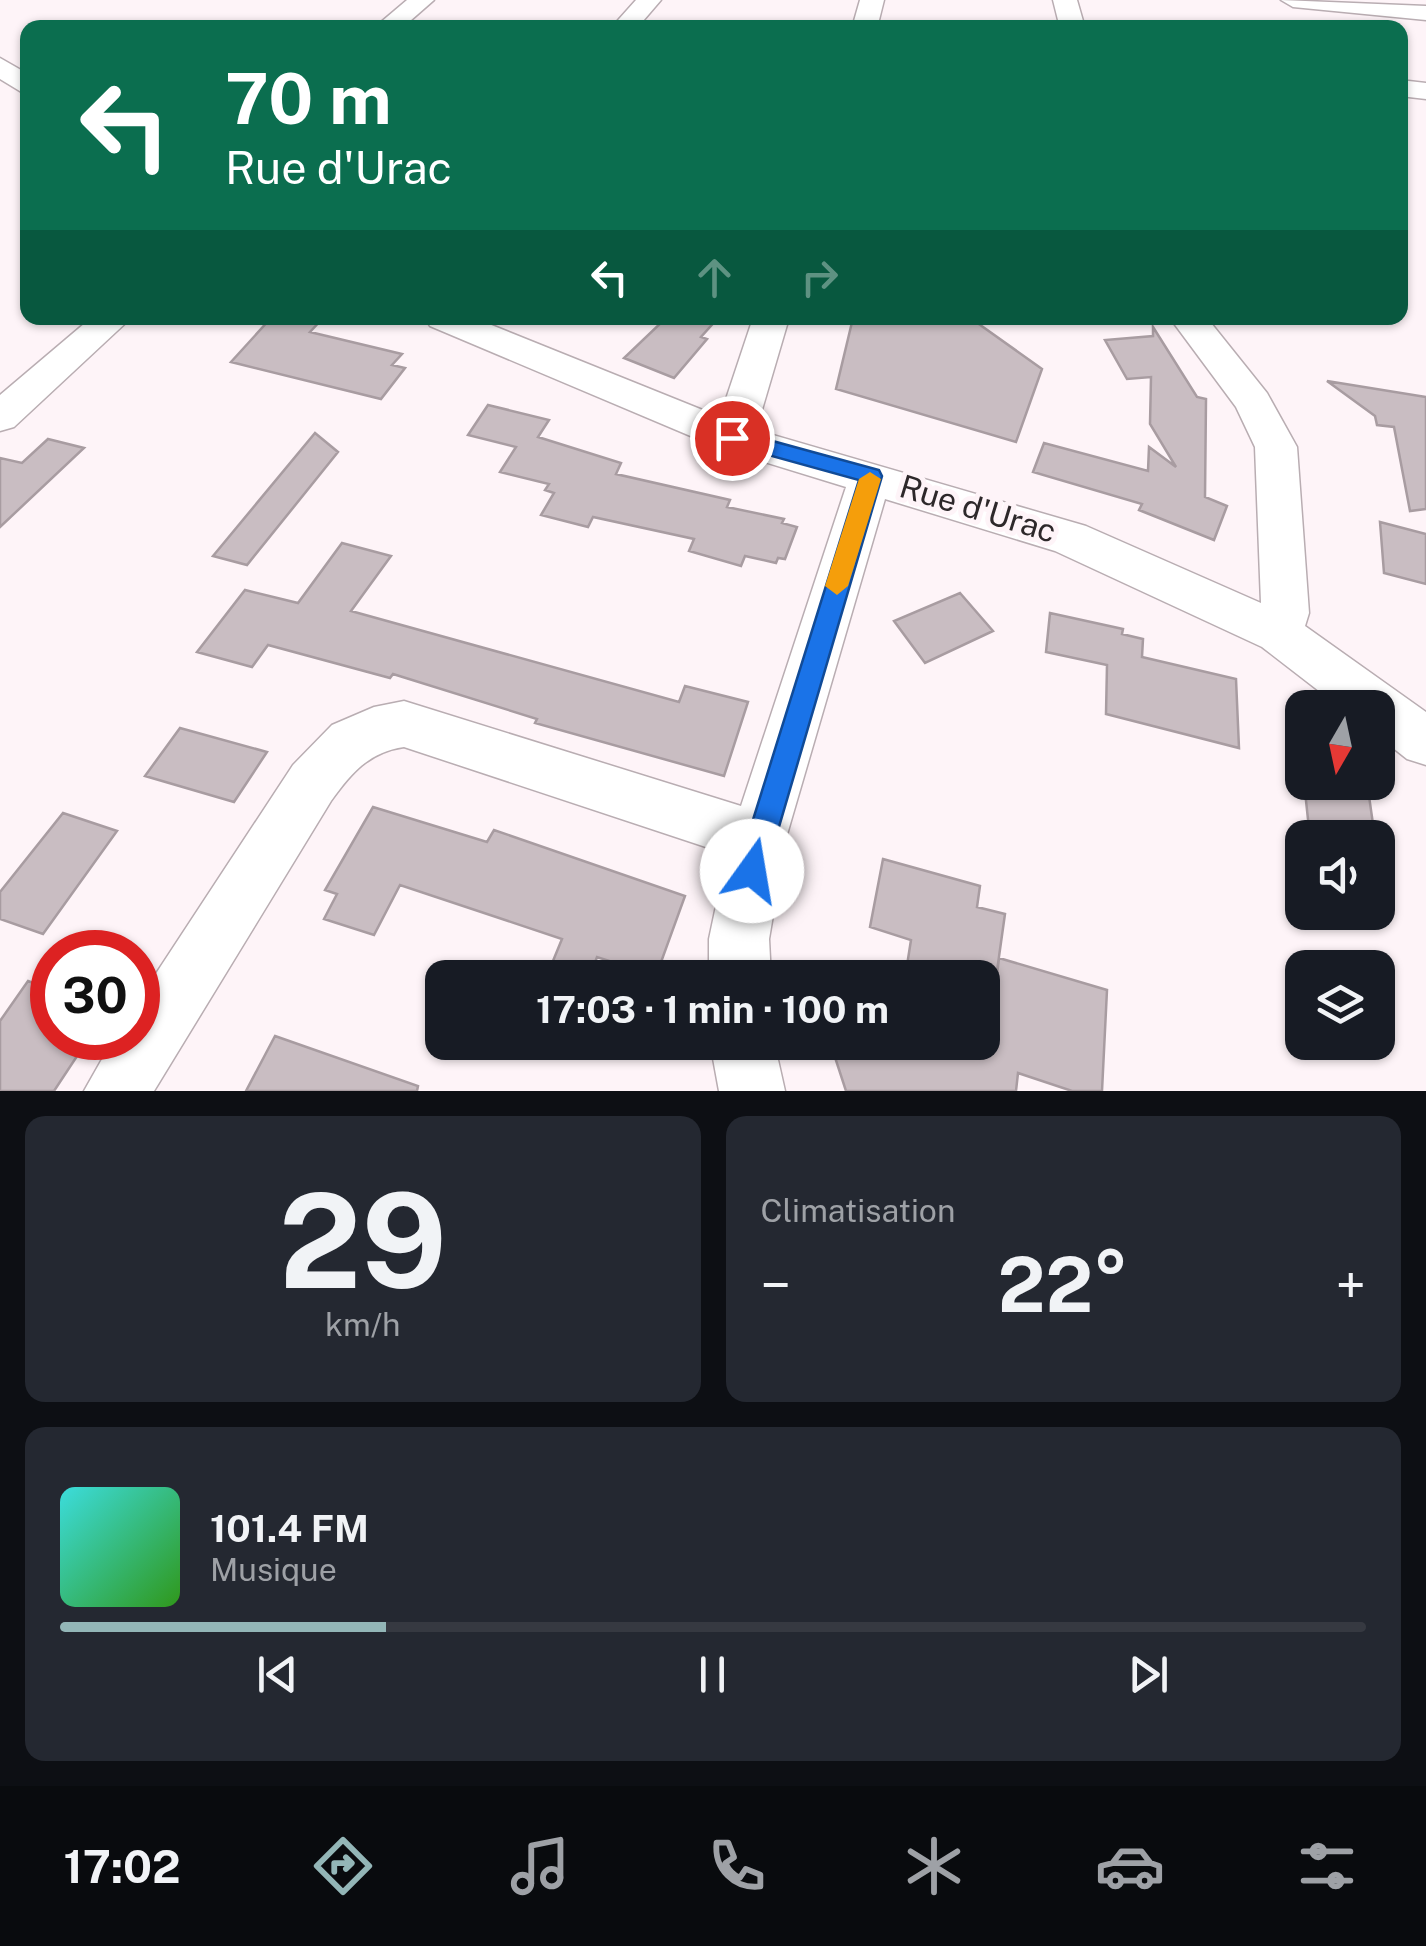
<!DOCTYPE html>
<html lang="fr">
<meta charset="utf-8">
<style>
body{margin:0;font-family:"Public Sans",sans-serif;background:#242831;color:#f1f3f6;height:100vh;display:flex;flex-direction:column;font-size:38px;white-space:nowrap}
*{box-sizing:border-box;margin:0}
p{font-size:32px;color:#9ea1a6}
.icon{flex:none;width:55px;height:55px;fill:none;stroke:currentColor;stroke-width:2;stroke-linecap:round;stroke-linejoin:round}
.map{position:relative;height:1091px;overflow:hidden}
.side{display:flex;flex-direction:column;gap:25px;padding:25px;background:#0d0f14;flex:1}
.side>*{flex:none}
.top-card{position:absolute;left:20px;top:20px;width:1388px;height:305px;border-radius:20px;box-shadow:0 2px 8px #0004;background:#0b6e4f;color:#fff;overflow:hidden}
.needle{width:65px;rotate:189deg}
.tools{position:absolute;left:1285px;top:690px;display:grid;gap:20px}
.tools a{display:grid;place-items:center;width:110px;height:110px;border-radius:20px;background:#171b24;box-shadow:0 2px 8px #0004;font-size:50px}
.speed{position:absolute;left:30px;top:930px;display:flex;gap:20px;font-size:50px;font-weight:700;text-align:center}
.speed>*{display:grid;place-content:center;width:130px;height:130px;border-radius:50%;background:#171b24;box-shadow:0 2px 8px #0004;line-height:1}
.speed .limit{border:15px solid #d22;background:#fff;color:#111}
.pin{position:absolute;display:grid;place-items:center;width:85px;height:85px;color:#fff;margin:-42px;border:5px solid #fff;border-radius:50%;box-shadow:0 2px 10px #0007}
.me{position:absolute;width:110px;margin:-55px;rotate:13deg;stroke-linejoin:round;filter:drop-shadow(0 0 8px #0008)}
.turn{display:flex;align-items:center;gap:35px;height:210px;padding:0 40px;font-size:45px}
.turn .icon{width:130px;height:130px;stroke-width:2.5}
.turn b{display:block;font-size:70px;line-height:85px}
.lanes{display:flex;align-items:center;height:95px;padding:0 40px;background:#0003;justify-content:center;gap:50px;direction:ltr}
.lanes .off{opacity:.35}
.big{font-size:75px;font-weight:700;line-height:1.1}
.side .widget{flex:1;display:flex;flex-direction:column;justify-content:center;gap:15px;min-width:0;padding:0 35px;border-radius:20px;background:#242831}
.side .dial{align-items:center;gap:0}
.dial b{font-size:130px;line-height:1}
.song{display:flex;align-items:center;gap:30px}
.cover{width:120px;height:120px;border-radius:15px;background:linear-gradient(135deg,hsl(180 70% 55%),hsl(110 70% 35%))}
.played{height:10px;border-radius:5px;background:linear-gradient(90deg,#93b6b7 25%,#363941 25%)}
.keys{display:flex;justify-content:space-around;direction:ltr}
.heat{display:flex;justify-content:space-between;align-items:center;font-size:55px;direction:ltr}
.side .tiles{flex:1;display:grid;gap:25px;grid-template-columns:1fr 1fr}
.widget:last-child{grid-column:span 2}
.trip{position:absolute;left:425px;top:960px;width:575px;height:100px;border-radius:20px;background:#171b24;box-shadow:0 2px 8px #0004;font-weight:700;line-height:100px;text-align:center}
.tabs{display:flex;height:160px;justify-content:space-around;align-items:center;background:#090b0e;color:#9ea1a6}
.tabs .icon{width:70px;height:70px}
.tabs .selected{color:#93b6b7}
.tabs b{font-size:45px;color:#f1f3f6}
.map>svg:first-child{display:block}
</style>
<div class="map">
<svg width="1426" height="1091" viewBox="0 0 1426 1091">
<rect width="100%" height="100%" fill="#fef4f8"/>
<!-- building -->
<path fill="#c9bdc2" stroke="#a89ca1" stroke-width="2.5" d="M271 318H323L310 332 402 354 392 365 405 368 381 399 231 362Z
M666 318H718L701 337 707 339 674 378 624 358Z
M853 318 976 322 1042 369 1016 442 836 389Z
M1153 327 1197 397 1206 399 1205 497 1227 506 1214 540 1139 510 1142 504 1033 472 1044 443 1148 471 1149 447 1176 467 1150 424 1151 377 1127 379 1105 340 1153 336Z
M1327 381 1426 397V509L1410 511 1394 427 1377 425 1375 416Z
M488 405 549 420 538 437 621 463 616 474 730 500 727 507 784 519 782 523 797 527 785 559 778 558 776 563 745 556 741 566 689 551 694 539 593 517 588 527 541 515 554 493 545 490 549 484 500 472 516 447 468 435Z
M315 433 338 452 247 565 213 556Z
M48 439 84 448 0 527V458L22 463Z
M1380 522 1426 534V584L1384 573Z
M342 543 391 556 351 611 679 702 685 686 748 702 724 776 535 723 537 719 393 674 390 678 268 645 252 667 197 652 245 590 298 603Z
M960 593 993 631 925 663 894 621Z
M1050 613 1123 629 1122 634 1143 639 1142 657 1236 679 1239 748 1106 714 1107 665 1046 652Z
M180 728 267 752 234 802 145 776Z
M1304 782H1367L1375 838H1310Z
M373 807 487 842 494 830 685 896 656 976 597 957 589 978H546L562 939 400 885 374 935 324 919 337 894 325 890Z
M63 813 117 831 43 934 0 919V892Z
M883 859 980 886 977 907 1005 914 996 978H905L911 940 870 927Z
M999 958 1107 990 1102 1091H1072L1018 1073 1016 1091H846L830 1042H989Z
M28 981 52 990V1038H89L54 1091H0V1021Z
M275 1036 418 1086 417 1091H246Z"/>
<g fill="none" stroke-linecap="round" stroke-linejoin="round">
<defs>
<path id="minor" d="M407 0H434L402 28H374Z
M636 0H661L637 28H611Z
M860 0H884L877 28H852Z
M1053 0H1077L1085 28H1060Z
M1281 0 1426 6V20L1293 7Z
M0 58 28 74V96L0 79Z
M1400 80 1426 83V99L1400 96Z
M91 318H131L14 427 0 431V395Z
M425 318H474L720 417 753 318H789L756 430 1086 526 1261 603 1255 447 1236 407 1170 318H1207L1267 393 1297 447 1309 613 1305 626 1426 712V765L1407 759 1378 736V708H1341L1262 647 1055 551 885 499 786 838 769 939 771 978H709V939L727 854 404 747C369 752 351 773 331 801L154 1091H84L114 1038H138V1001L293 765 332 725 374 707 404 701 741 806 846 487 719 448 430 326Z
M710 1042H774L785 1091H719Z"/>
</defs>
<!-- minor casing -->
<use href="#minor" stroke="#b9adb2" stroke-width="3"/>
<!-- minor -->
<use href="#minor" fill="#fff" fill-rule="evenodd"/>
</g>
<!-- route -->
<path fill="#1a73e8" stroke="#114b97" stroke-width="2.5" d="M732 430 879 470 882 476 766 871 762 881 752 885 741 881 737 871 859 480 725 443 722 438Z"/>
<!-- slow -->
<path fill="#f59e0b" d="M870 472 881 479 848 586 837 595 825 586 859 479Z"/>
<g text-anchor="middle" stroke-width="10" stroke-linejoin="round" paint-order="stroke">
<!-- street labels -->
<g font-size="32" fill="#2d282a" stroke="#fef4f8">
<text transform="translate(978 509) rotate(17)" y="11">Rue d'Urac</text>
</g>
</g>
</svg>
<div class="tools">
<a><svg class="needle" viewBox="-14 -14 28 28"><path d="M0-13l5 13h-10z" fill="#e53935"/><path d="M0 13l5-13h-10z" fill="#9ea1a6"/></svg></a>
<a><svg class="icon" aria-label="sound" viewBox="0 0 24 24"><path d="M4 9h4l5-4v14l-5-4H4zM17 9q2 3 0 6"/></svg></a>
<a><svg class="icon" aria-label="layers" viewBox="0 0 24 24"><path d="M12 4l9 5-9 5-9-5zM3 14l9 5 9-5"/></svg></a>
</div>
<div class="speed"><div class="limit">30</div></div>
<div class="pin" style="left:732px;top:438px;background:#d93025"><svg class="icon" aria-label="arrive" viewBox="0 0 24 24"><path d="M6 21V4h12l-3 4 3 4H6"/></svg></div>
<svg class="me" style="left:752px;top:871px" viewBox="-20 -20 40 40"><circle r="19" fill="#fff"/><path d="M0-13L10 11 0 6-10 11z" fill="#1a73e8"/></svg>
<div class="trip">17:03 · 1 min · 100 m</div>
<div class="top-card">
<div class="turn"><svg class="icon" aria-label="left" viewBox="0 0 24 24"><path d="M17 20v-9H6M10 6l-5 5 5 5"/></svg><div><b>70 m</b>Rue d'Urac</div></div>
<div class="lanes"><svg class="icon" aria-label="left" viewBox="0 0 24 24"><path d="M17 20v-9H6M10 6l-5 5 5 5"/></svg><svg class="icon off" aria-label="ahead" viewBox="0 0 24 24"><path d="M12 20V5M6 11l6-6 6 6"/></svg><svg class="icon off" aria-label="right" viewBox="0 0 24 24"><path d="M7 20v-9h11M14 6l5 5-5 5"/></svg></div>
</div>
</div>
<section class="side">
<div class="tiles">
<div class="widget dial"><b>29</b><p>km/h</p></div>
<div class="widget"><p>Climatisation</p>
<div class="heat"><a>−</a><b class="big">22°</b><a>+</a></div>
</div>
<div class="widget">
<div class="song"><i class="cover"></i><div><b>101.4 FM</b><p>Musique</p></div></div>
<div class="played"></div>
<div class="keys"><svg class="icon" aria-label="previous" viewBox="0 0 24 24"><path d="M18 5L8 12l10 7zM5 5v14"/></svg><svg class="icon" aria-label="pause" viewBox="0 0 24 24"><path d="M8 5v14M16 5v14"/></svg><svg class="icon" aria-label="next" viewBox="0 0 24 24"><path d="M6 5l10 7-10 7zM19 5v14"/></svg></div>
</div>
</div>
</section>
<nav class="tabs">
<b>17:02</b>
<svg class="icon selected" aria-label="directions" viewBox="0 0 24 24"><path d="M12 3l9 9-9 9-9-9zM9 14v-3h6M13 9l2 2-2 2"/></svg>
<svg class="icon" aria-label="music" viewBox="0 0 24 24"><path d="M9 18V5l10-2v13"/><circle cx="6" cy="18" r="3"/><circle cx="16" cy="16" r="3"/></svg>
<svg class="icon" aria-label="phone" viewBox="0 0 24 24"><path d="M5 4h4l2 5-3 2q2 4 5 5l2-3 5 2v4C11 20 4 13 5 4z"/></svg>
<svg class="icon" aria-label="climate" viewBox="0 0 24 24"><path d="M12 3v18M4 7l16 10M4 17L20 7"/></svg>
<svg class="icon" aria-label="car" viewBox="0 0 24 24"><path d="M5 17H2v-5l4-1 3-4h7l3 4 3 1v5h-3M9 17h6M6 11h13"/><circle cx="7" cy="17" r="2"/><circle cx="17" cy="17" r="2"/></svg>
<svg class="icon" aria-label="filters" viewBox="0 0 24 24"><path d="M4 7h16M4 17h16"/><circle cx="9" cy="7" r="2"/><circle cx="15" cy="17" r="2"/></svg>
</nav>
